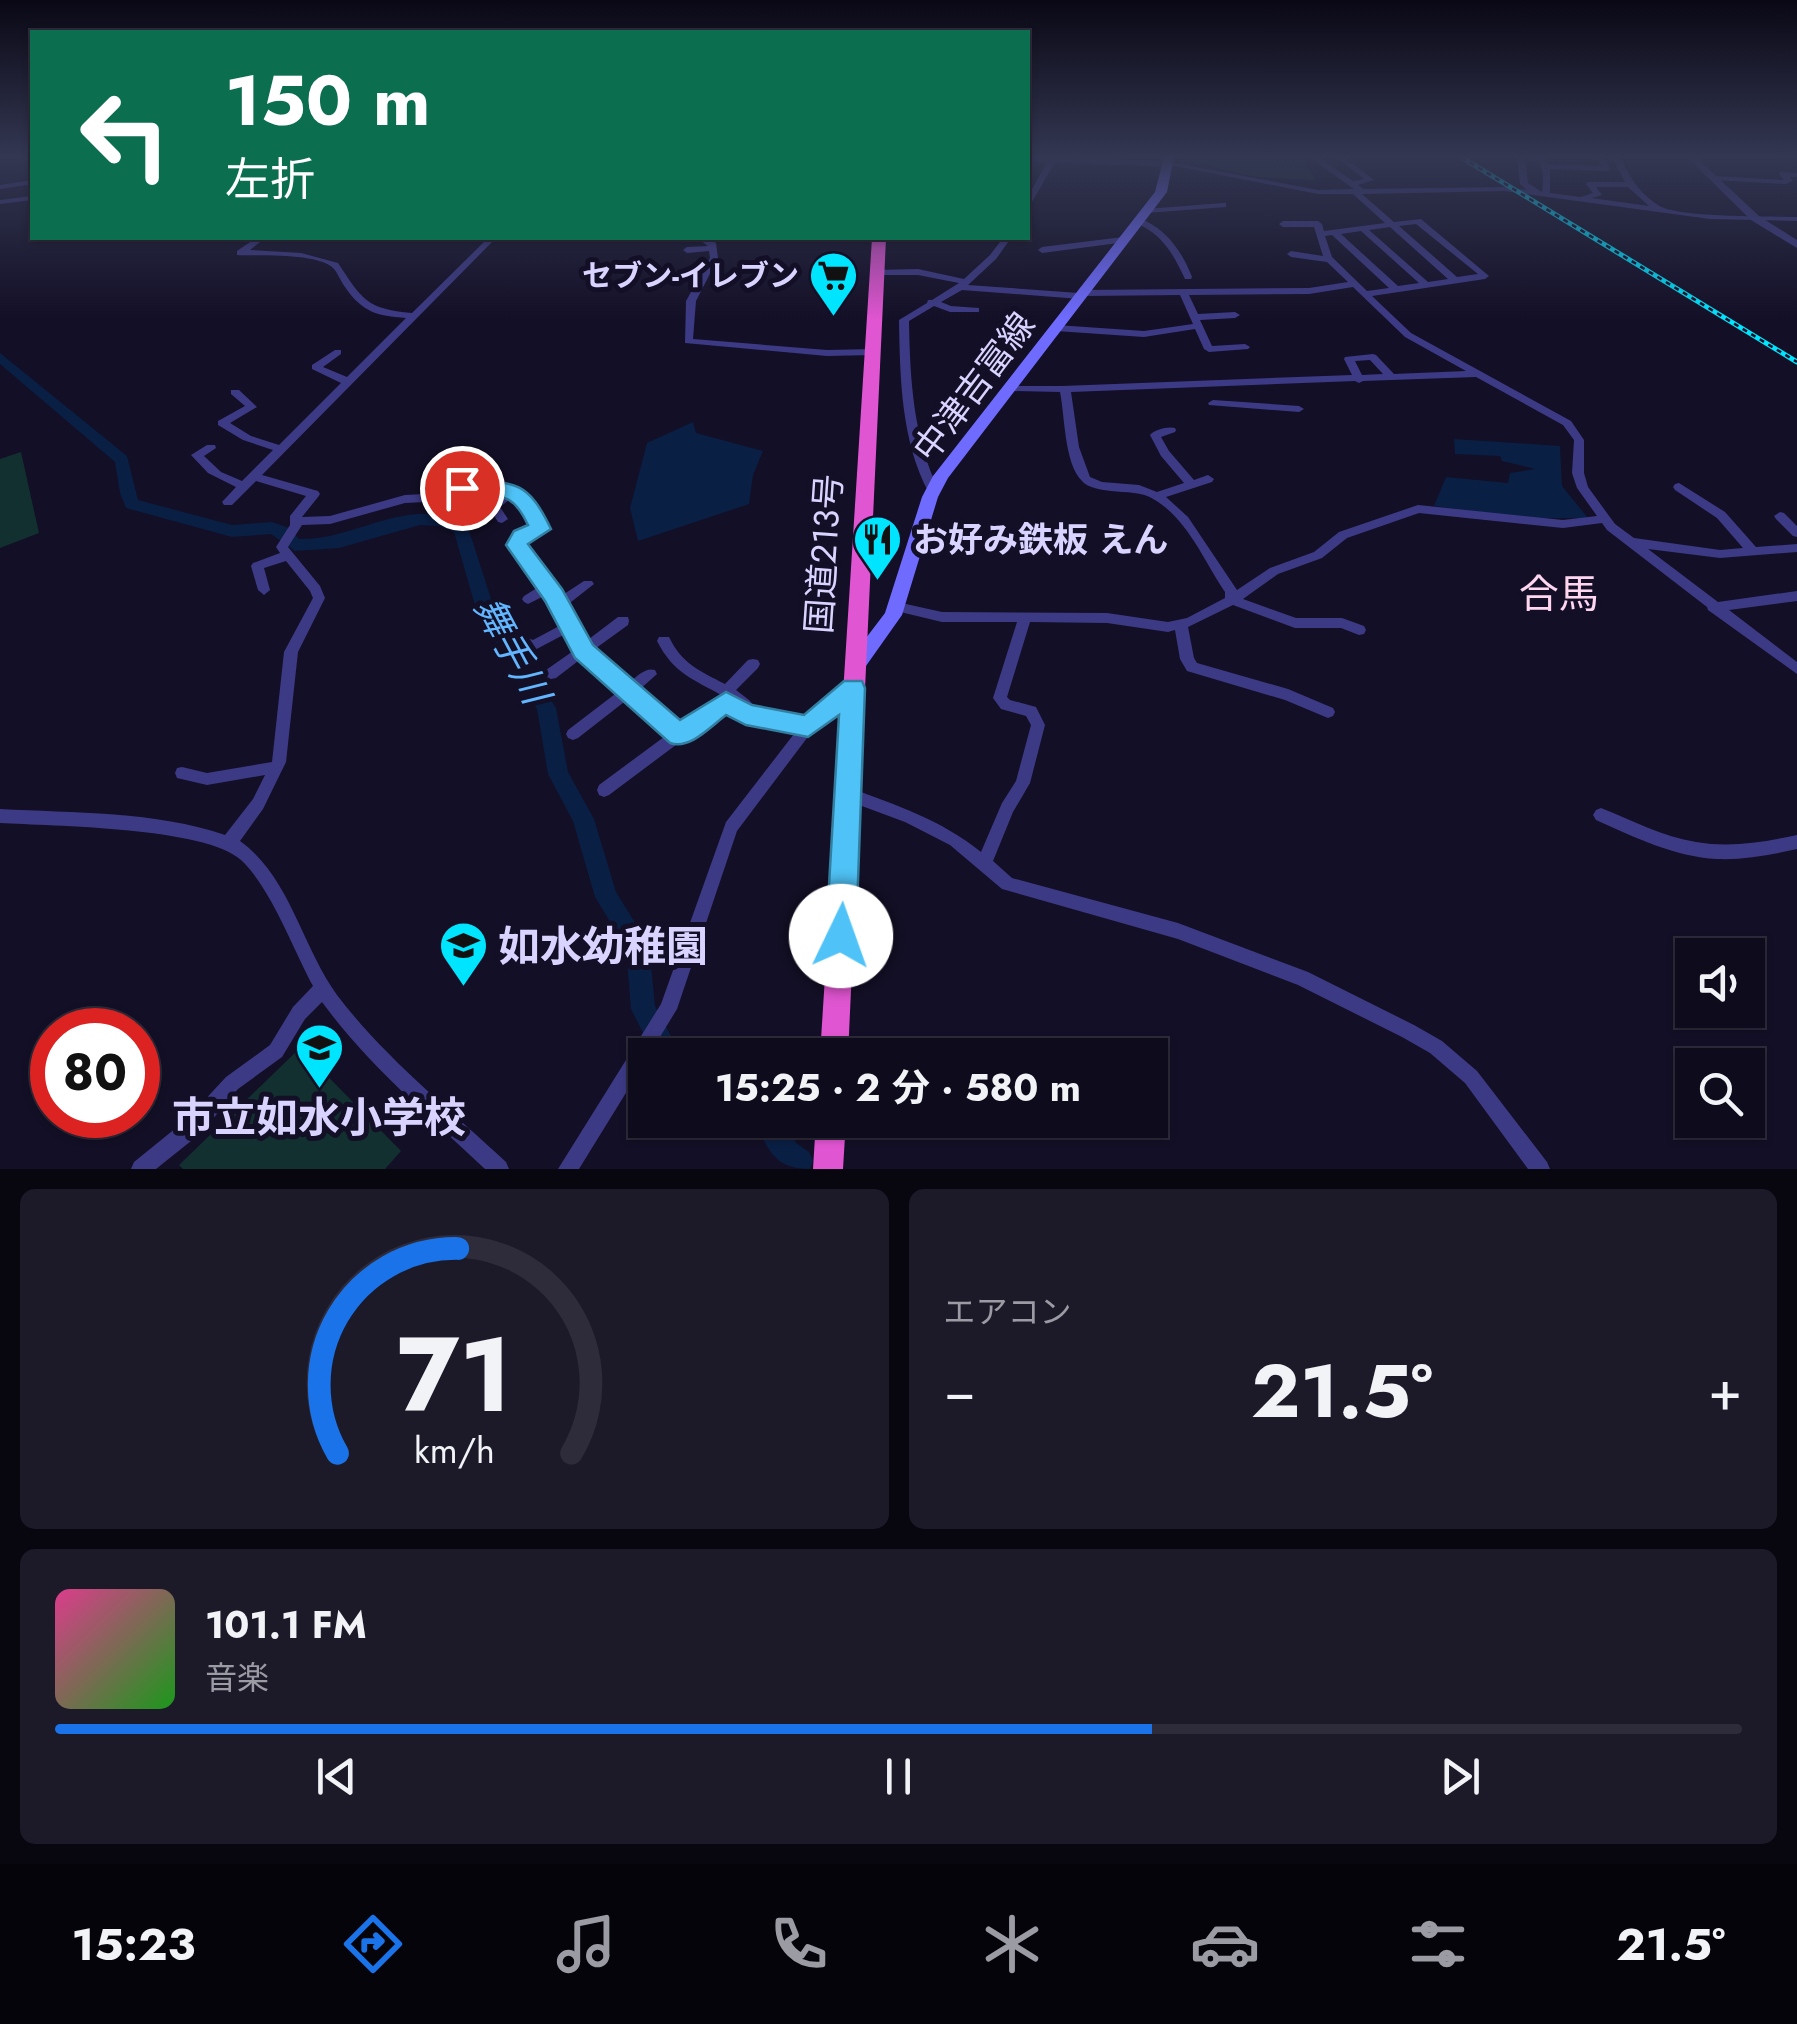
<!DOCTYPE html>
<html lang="ja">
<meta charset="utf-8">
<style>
body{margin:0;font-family:Jost,"Noto Sans JP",sans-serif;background:#1c1929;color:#f1f3f6;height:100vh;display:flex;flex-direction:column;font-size:38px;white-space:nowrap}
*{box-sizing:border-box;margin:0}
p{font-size:32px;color:#9b9ba3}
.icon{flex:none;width:55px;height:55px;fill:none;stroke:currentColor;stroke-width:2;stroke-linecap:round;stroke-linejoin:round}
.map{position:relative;height:1169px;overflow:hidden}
.side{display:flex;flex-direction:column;gap:20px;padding:20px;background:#08060f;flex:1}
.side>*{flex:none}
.guide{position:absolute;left:30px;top:30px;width:1000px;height:210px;border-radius:0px;box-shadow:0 2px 8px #0004,0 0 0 2px #2e2b3b;background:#0b6e4f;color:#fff;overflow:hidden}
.fabs{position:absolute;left:1675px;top:938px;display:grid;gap:20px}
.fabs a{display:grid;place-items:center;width:90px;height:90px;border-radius:0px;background:#0e0b1c;box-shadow:0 2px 8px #0004,0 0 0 2px #2e2b3b;font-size:50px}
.speed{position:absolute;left:30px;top:1008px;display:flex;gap:20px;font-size:50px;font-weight:700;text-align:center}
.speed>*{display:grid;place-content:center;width:130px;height:130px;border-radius:50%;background:#0e0b1c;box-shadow:0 2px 8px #0004,0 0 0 2px #2e2b3b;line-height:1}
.speed .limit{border:15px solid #d22;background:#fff;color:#111}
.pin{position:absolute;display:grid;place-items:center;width:85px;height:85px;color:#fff;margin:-42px;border:5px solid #fff;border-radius:50%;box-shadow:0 2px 10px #0007}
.me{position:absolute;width:110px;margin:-55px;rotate:3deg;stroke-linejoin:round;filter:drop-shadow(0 0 8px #0008)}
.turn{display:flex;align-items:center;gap:35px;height:210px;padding:0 30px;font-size:45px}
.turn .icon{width:130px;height:130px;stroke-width:2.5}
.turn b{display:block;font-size:70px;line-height:85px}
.big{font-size:75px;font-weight:700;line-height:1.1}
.side .widget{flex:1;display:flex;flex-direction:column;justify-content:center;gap:15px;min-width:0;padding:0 35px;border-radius:15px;background:#1c1929}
.side .dial{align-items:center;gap:0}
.dial svg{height:260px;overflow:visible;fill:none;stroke:#2e2b3b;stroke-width:7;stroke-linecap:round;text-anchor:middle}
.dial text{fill:#f1f3f6;stroke:none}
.song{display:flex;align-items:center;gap:30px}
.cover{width:120px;height:120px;border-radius:15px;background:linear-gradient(135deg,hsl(330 70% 55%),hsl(120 70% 35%))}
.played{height:10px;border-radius:5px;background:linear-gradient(90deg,#1a73e8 65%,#2e2b3b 65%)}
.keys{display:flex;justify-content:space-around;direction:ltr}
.heat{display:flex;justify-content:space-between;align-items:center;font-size:55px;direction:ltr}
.side .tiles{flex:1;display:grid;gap:20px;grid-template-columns:1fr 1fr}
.widget:last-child{grid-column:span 2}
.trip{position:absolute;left:628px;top:1038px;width:540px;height:100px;border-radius:0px;background:#0e0b1c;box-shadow:0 2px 8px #0004,0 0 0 2px #2e2b3b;font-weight:700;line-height:100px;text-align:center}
.dock{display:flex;height:160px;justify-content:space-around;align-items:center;background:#06040b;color:#9b9ba3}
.dock .icon{width:70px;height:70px}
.dock .selected{color:#1a73e8}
.dock b{font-size:45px;color:#f1f3f6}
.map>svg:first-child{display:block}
</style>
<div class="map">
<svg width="1797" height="1169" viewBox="0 0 1797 1169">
<rect width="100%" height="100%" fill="#130f26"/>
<!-- green -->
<path fill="#12302f" d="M1180 157H1300L1316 180 1258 177 1180 160Z
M21 452 39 533 0 548V459Z
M300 1048 401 1151 385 1169H183L179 1165Z"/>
<!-- water -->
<path fill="#0a1f44" d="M693 422 696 433 763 451 753 475 749 504 638 541 630 508 647 443Z
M1454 439 1560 446 1562 486 1588 518H1523L1434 506 1446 477 1508 483 1510 473 1535 469 1502 461 1500 456 1455 454Z"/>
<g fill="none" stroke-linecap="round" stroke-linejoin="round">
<!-- river -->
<path fill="#0a1f44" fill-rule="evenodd" d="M0 353 127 456 138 500 232 525 272 522 289 528 299 539C342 540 378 516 419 514 436 513 451 518 467 524L494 608 556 708 568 772 594 819 616 892 649 945 655 1006 681 1055H654L631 1009 626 948 595 897 573 821 548 774 537 709 476 609 454 532 439 526 420 525 339 548 295 551 271 534 232 537 126 508 120 493 115 462 0 364Z
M755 1120H783L796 1143 809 1152 813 1161 810 1169C775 1169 768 1151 755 1120Z"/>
<!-- minor -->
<path fill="#3d3a85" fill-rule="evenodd" d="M1050 157H1058L1032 202 1028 204V196Z
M1309 157H1318L1353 181 1364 179 1336 157H1344L1374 180 1358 185 1364 189 1504 187 1527 190 1520 184 1517 157H1525L1528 183 1542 192C1544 180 1544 171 1538 161L1526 159 1525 157H1544L1548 164 1601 166 1596 157H1604L1610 169 1609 171 1550 169V193L1581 197 1593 193 1586 184 1587 182H1625L1612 157H1620C1630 177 1638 192 1658 205 1676 218 1770 216 1797 217V221L1710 219 1504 191 1362 194 1394 222 1421 219 1489 276 1485 279 1372 296 1411 333 1571 421 1584 440V473L1588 487 1615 524 1634 538 1720 550 1743 548 1717 518 1675 490 1673 487 1675 484 1679 483 1725 512 1756 547 1797 544V552L1720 558 1648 549 1718 602 1797 591V601L1729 610 1797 662V674L1708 610 1707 607 1607 530 1602 523 1563 528 1419 513 1347 538 1322 558 1278 574 1243 599 1296 618H1342L1364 626 1366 630 1364 634 1359 635 1341 628H1295L1233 605 1188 627 1194 658 1197 663 1288 689 1333 708 1335 712 1333 716 1328 718 1285 700 1187 671 1180 659 1175 630 1168 632 1107 623 1030 622 1007 697 1010 700 1036 707 1045 725 1030 783 1013 812 993 861 1012 878 1178 923 1308 972 1414 1025 1442 1041 1477 1071 1547 1162 1550 1169H1528L1465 1083 1430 1053 1402 1037 1298 985 1178 939 1002 889 950 845 905 822 843 799 841 794 843 789 848 787C895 805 942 820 981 852L1002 803 1016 781 1031 725 1026 716 1001 709 993 698 1017 622H942L892 610 891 607 892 604 897 602 942 612 1107 613 1168 622 1187 618 1225 598V592C1204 561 1188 520 1155 500 1141 491 1127 493 1111 491 1102 490 1088 488 1082 481 1064 463 1065 416 1060 392L1010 391 1006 390V386H1062L1352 375 1344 359 1345 357 1373 354 1376 355 1394 374 1466 371 1405 337 1353 287 1309 294 1189 295 1198 314 1235 312 1240 315 1235 318 1200 320 1212 346 1245 344 1250 347 1248 349 1209 352 1204 349 1195 329 1144 337 1056 331 1051 328 1056 325 1144 331 1193 324 1180 295 1084 296 1080 299 962 290 941 302 951 306 979 308V312H950L934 306 909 321C910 378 913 438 939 490L933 494 929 493C901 441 900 378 899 320L927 303 928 300H932L959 283 918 275H877L874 274V270L918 269 964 279 990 255 1003 238H1011L996 259 968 285 1079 293 1083 290 1309 288 1348 282 1327 262 1291 257 1287 254 1291 251 1323 256 1314 227H1283L1279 224 1283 221H1318L1322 224 1324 231 1385 223 1353 194H1318L1165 164 1169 162 1318 190 1354 189ZM1596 187H1628L1649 206 1591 198 1602 195ZM1416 224 1478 274 1457 277 1399 226ZM1390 227 1448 279 1428 282 1369 230ZM1361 231 1419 283 1398 286 1341 234ZM1332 235 1389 288 1367 291 1332 257 1325 236ZM1370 360 1383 374 1362 375 1355 361ZM1476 377 1563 425 1574 440 1572 473 1577 488 1597 516 1563 520 1418 505 1339 532 1314 552 1270 568 1237 590 1188 517 1166 497 1212 482 1214 479 1208 475 1194 480 1169 451 1161 437 1175 432 1176 430 1175 428C1168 426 1154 430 1150 435L1161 456 1184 483 1157 492 1139 485 1102 482 1090 477 1079 447 1071 392 1355 381 1359 383 1363 381Z
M1780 172 1797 173V177H1790L1793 181 1785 184 1714 180 1710 178 1714 176 1784 180 1779 174Z
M32 180V184L0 189V185Z
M32 196V200L0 204V200Z
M1223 203H1226V207L1146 213 1142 211 1146 209Z
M1138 218C1165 227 1182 251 1192 277L1191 279H1185C1174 255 1161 232 1135 223V219Z
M1123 237 1127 240 1126 242 1042 253 1038 250 1042 247Z
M256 238H265L250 250 301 253 338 263C362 299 366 309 412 313L488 238H496L262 475 318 491 320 494 318 497 302 517 330 516 405 495 445 493 466 482 501 484 522 490 535 503 546 529 544 532 526 539 523 545 561 596 584 581H592L594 584 566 606 585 642 618 617H628L629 621 628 625 592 651 629 683C636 677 645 667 655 670L657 674 638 691 679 727 718 698 723 696C693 679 674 674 657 641L659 637H669C682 664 700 671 725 684L748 660 753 659 758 660 760 664 758 668 736 690 749 700 759 711 806 720 848 684 853 682 858 684 860 688 858 692 813 730 737 831 677 1009 649 1055H645V1062L579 1169H558L661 1004 726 822 797 730 746 721 724 709 609 795 604 797 599 795 597 790 599 785 668 734 628 699 578 738 573 740 568 738 566 734 568 730 619 691 582 658 556 678 551 679 546 678 544 674 546 670 576 649 567 633 531 652 526 651 521 643 523 639 528 638 533 640 563 624 546 595 528 604 524 602 522 599 524 596 540 586 511 545 517 533 533 527 526 508 514 496 500 507 508 519 502 523 498 522 488 506 503 493 468 490 447 501 405 503 330 524 302 525 288 547 320 586 325 598 298 652 286 762 263 809 240 841C290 877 302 947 337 995 385 1058 448 1108 506 1162L509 1169H485C428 1115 368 1065 322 1002L305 1019 282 1057 238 1089 201 1133 156 1169H131L134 1162 187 1119 226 1077 270 1045 293 1007 313 986C293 949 271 888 241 860 205 827 52 826 0 823V809C73 813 156 811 225 835L253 799 265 775 207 785 177 778 175 773 177 768 182 767 207 773 272 762 284 652 313 598 310 591 286 561 264 568 270 590 264 595 258 590 251 566 253 563 280 553 276 547 290 525V516L306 496 256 481 232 505H224L222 502 236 487 208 473 191 455 207 445H215L216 448 204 456 221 472 242 481 273 450 243 440 218 425V421L245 406 231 394V390H239L257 407 230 423 251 436 279 445 341 383 312 369V365L335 350H341V354L323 367 347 377 406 318C377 316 362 312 345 287 341 282 337 271 332 267 315 253 259 256 237 255V251Z
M697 238H706L716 243 718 258 696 301 693 339 827 350 874 349 879 352 874 355 827 356 685 343 686 301 710 258 709 251 687 253 683 250 687 247 708 246Z
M1213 400 1299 406 1304 409 1299 412 1209 405 1208 403Z
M1780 512 1784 513 1797 526V537L1793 536 1776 519 1774 516Z
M1601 808C1632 820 1663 837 1696 842 1730 848 1764 842 1797 835V849C1771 855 1744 860 1717 859 1675 857 1634 837 1596 820L1593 815 1596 810Z"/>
<!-- tertiary -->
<path fill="#3d3a85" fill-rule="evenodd" d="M1028 157 1169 161 1174 164 1169 167 1028 161Z
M1687 157H1696L1759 216 1797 240V248L1751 220Z"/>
<!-- secondary -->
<path fill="#6f6bff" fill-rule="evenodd" d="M1164 157H1174L1167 192 948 478 938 497 902 615 861 673 854 676 847 673 845 668 847 663 885 613 922 497 933 476 1155 192Z"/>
<!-- trunk -->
<path fill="#e055d1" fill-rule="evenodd" d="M872 238H886L848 1055H820Z
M816 1120H846L843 1169H813Z"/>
<defs>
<path id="rail" d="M1461 157 1797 362"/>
</defs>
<!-- rail casing -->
<use href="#rail" stroke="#00e5ff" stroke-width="5"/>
<!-- rail -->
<use href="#rail" stroke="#130f26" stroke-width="2.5" stroke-dasharray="5" stroke-linecap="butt"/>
</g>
<!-- sky -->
<linearGradient id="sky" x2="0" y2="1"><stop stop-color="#0a0815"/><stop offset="0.49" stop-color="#333752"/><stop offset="1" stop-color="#333752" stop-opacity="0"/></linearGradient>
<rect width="1797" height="320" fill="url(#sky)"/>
<!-- route -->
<path fill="#4fc3f7" stroke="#337fa1" stroke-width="2.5" d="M462 481C514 482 527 479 551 529L528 544 562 589 593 645 680 720 726 692 752 705 804 715 844 681H862L865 688 856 936 851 946 841 951 830 946 826 936 839 715 808 737 746 725 726 715C710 727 690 750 670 743L575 658 545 601 506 545 514 531 528 525C508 482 492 502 454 493L451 488Z"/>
<!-- icons -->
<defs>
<symbol id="supermarket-pin" viewBox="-11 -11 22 30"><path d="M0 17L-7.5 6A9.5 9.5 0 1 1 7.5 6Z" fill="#00e5ff" stroke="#130f26"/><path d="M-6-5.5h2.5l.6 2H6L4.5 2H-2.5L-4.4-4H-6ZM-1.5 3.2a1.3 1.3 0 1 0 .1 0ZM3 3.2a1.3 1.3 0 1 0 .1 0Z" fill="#111"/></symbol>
<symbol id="restaurant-pin" viewBox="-11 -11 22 30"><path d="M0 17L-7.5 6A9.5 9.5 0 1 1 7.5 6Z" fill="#00e5ff" stroke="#130f26"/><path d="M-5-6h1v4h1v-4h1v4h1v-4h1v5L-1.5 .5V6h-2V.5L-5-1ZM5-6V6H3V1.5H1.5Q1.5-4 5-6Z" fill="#111"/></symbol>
<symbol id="school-pin" viewBox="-11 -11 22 30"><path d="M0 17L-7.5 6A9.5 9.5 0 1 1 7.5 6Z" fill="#00e5ff" stroke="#130f26"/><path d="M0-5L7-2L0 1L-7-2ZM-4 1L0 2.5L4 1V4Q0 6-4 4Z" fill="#111"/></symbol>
</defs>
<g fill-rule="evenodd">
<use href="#supermarket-pin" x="806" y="248" width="55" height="75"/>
<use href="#restaurant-pin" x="850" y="512" width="55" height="75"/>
<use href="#school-pin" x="436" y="918" width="55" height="75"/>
<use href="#school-pin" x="292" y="1020" width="55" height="75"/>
</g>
<g text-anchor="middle" stroke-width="10" stroke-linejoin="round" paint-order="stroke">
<!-- far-poi labels -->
<g font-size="30" font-weight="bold" fill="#d9d4ff" stroke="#130f26" text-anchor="end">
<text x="799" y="286">セブン-イレブン</text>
</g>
<!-- street labels -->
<g font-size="35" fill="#d9d4ff" stroke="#130f26">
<text transform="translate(974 387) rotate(-53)" y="12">中津吉富線</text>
<text transform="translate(824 554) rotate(-86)" y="12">国道213号</text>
</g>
<!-- poi labels -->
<g font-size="35" font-weight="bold" fill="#d9d4ff" stroke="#130f26" text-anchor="start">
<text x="913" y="552">お好み鉄板 えん</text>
</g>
<!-- water labels -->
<g font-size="38" font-style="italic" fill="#62b6ff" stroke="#130f26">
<text transform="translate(512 650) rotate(62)" y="13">舞手川</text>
</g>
<!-- quarter labels -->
<g font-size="40" fill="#ffd6f0" stroke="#130f26">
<text x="1559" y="608">合馬</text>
</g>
<!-- near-poi labels -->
<g font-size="42" font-weight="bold" fill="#d9d4ff" stroke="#130f26" text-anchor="start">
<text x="498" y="961">如水幼稚園</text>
<text x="319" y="1132" text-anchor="middle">市立如水小学校</text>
</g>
</g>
</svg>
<div class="fabs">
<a><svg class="icon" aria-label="sound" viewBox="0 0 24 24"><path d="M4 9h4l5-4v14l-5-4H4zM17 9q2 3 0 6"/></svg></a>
<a><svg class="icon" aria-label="search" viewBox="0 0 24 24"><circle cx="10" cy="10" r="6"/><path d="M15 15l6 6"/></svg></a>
</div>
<div class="speed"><div class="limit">80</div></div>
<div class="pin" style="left:462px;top:488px;background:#d93025"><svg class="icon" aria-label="arrive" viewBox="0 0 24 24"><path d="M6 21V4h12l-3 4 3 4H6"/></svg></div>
<svg class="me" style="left:841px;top:936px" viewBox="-20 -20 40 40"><circle r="19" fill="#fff"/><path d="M0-13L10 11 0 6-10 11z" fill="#4fc3f7"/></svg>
<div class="trip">15:25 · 2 分 · 580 m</div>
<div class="guide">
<div class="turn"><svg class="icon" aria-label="left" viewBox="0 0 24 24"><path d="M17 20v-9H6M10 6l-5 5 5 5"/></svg><div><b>150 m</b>左折</div></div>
</div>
</div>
<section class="side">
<div class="tiles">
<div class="widget dial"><svg viewBox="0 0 100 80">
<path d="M14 69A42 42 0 1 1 86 69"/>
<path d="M14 69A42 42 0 0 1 51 6" stroke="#1a73e8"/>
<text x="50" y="56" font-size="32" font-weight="700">71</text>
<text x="50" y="72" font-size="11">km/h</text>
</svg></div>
<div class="widget"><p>エアコン</p>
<div class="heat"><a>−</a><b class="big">21.5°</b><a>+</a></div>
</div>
<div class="widget">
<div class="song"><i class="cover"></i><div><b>101.1 FM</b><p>音楽</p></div></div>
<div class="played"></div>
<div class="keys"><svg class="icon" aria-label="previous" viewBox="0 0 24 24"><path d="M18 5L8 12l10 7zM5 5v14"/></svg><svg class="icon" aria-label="pause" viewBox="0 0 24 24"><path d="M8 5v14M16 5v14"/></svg><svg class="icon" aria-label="next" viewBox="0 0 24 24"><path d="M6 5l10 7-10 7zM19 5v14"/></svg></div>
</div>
</div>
</section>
<nav class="dock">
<b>15:23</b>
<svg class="icon selected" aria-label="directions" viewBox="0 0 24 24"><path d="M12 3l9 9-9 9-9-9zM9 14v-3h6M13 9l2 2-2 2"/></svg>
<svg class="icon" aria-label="music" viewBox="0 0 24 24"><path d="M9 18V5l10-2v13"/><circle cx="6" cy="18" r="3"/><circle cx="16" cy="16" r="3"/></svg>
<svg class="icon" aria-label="phone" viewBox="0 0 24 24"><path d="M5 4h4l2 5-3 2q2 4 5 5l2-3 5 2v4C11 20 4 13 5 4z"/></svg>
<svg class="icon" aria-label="climate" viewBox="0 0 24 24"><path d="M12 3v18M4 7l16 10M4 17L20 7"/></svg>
<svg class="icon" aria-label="car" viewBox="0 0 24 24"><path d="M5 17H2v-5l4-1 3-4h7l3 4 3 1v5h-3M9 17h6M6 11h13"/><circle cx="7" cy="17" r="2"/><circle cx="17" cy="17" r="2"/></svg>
<svg class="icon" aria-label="filters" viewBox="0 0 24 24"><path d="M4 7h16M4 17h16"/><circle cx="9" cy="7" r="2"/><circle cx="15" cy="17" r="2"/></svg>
<b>21.5°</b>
</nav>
